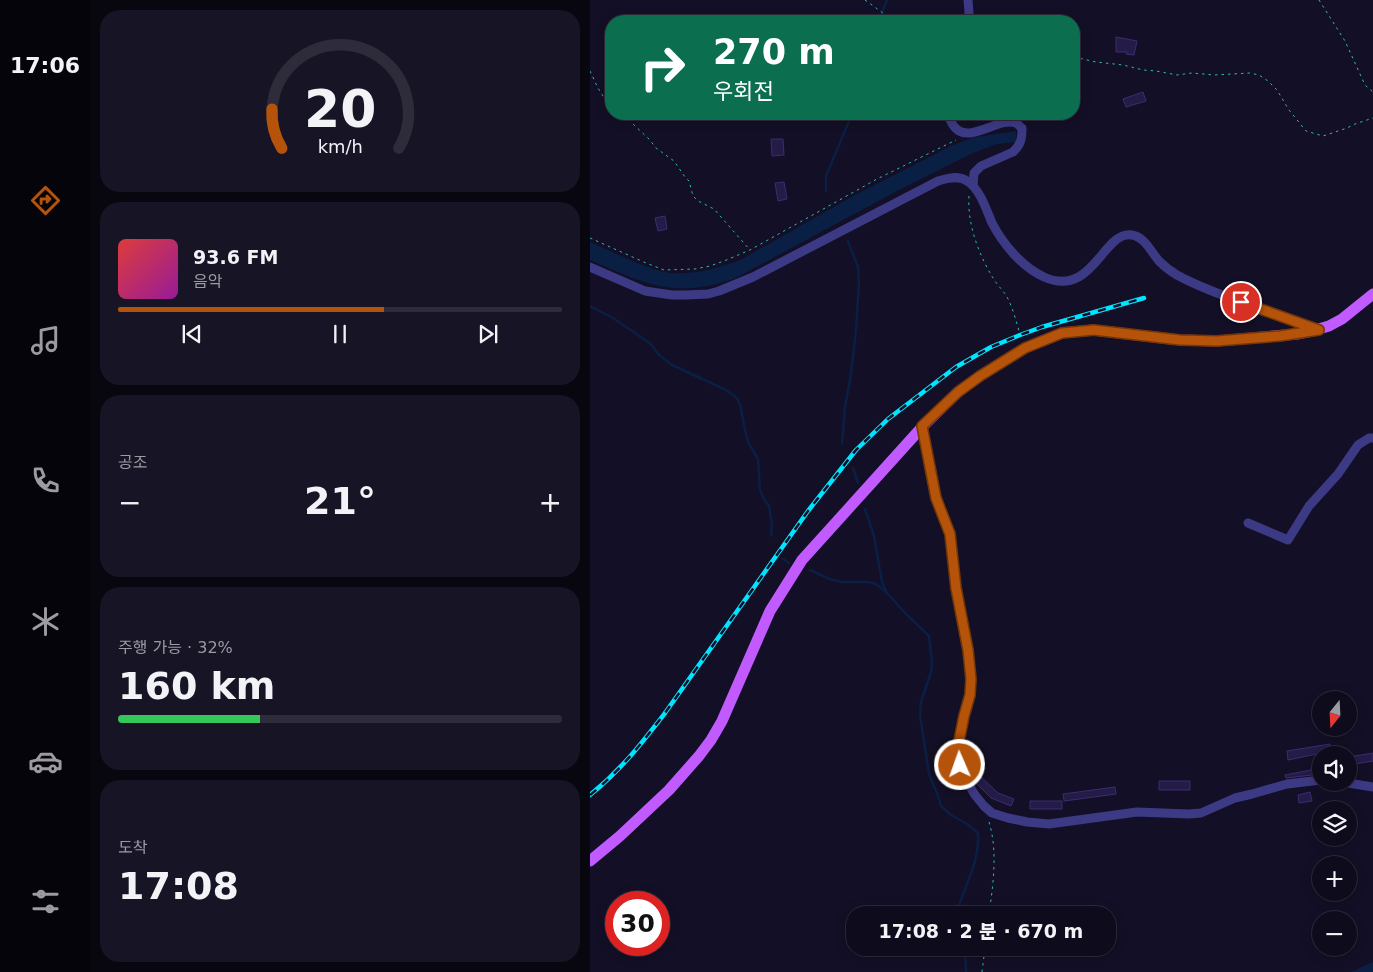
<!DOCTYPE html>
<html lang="ko">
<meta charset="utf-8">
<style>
body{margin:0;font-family:"DejaVu Sans","Noto Sans KR",sans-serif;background:#171425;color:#f1f3f6;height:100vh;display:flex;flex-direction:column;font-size:19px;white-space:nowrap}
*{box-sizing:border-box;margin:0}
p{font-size:16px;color:#9b9ba3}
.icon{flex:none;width:28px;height:28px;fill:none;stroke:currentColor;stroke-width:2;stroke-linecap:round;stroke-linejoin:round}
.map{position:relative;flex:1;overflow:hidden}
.side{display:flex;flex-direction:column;gap:10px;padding:10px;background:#08060f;width:500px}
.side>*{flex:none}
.banner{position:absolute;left:15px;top:15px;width:475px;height:105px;border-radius:20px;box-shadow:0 2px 12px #0003,0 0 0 1px #2e2b3b;background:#0b6e4f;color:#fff;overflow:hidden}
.needle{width:32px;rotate:198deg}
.buttons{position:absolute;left:722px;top:691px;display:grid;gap:10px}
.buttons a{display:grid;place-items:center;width:45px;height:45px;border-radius:50%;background:#0e0b1c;box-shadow:0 2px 12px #0003,0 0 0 1px #2e2b3b;font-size:25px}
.speed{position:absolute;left:15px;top:891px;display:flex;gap:10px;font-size:25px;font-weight:700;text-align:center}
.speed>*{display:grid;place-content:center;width:65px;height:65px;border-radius:50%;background:#0e0b1c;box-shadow:0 2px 12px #0003,0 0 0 1px #2e2b3b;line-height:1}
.speed .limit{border:8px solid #d22;background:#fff;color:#111}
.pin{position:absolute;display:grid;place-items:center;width:42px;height:42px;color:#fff;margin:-21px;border:2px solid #fff;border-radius:50%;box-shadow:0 1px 5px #0007}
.me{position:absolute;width:55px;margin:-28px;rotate:358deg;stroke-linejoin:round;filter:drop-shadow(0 0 4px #0008)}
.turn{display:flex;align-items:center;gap:18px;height:105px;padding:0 25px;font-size:22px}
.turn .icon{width:65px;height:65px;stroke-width:2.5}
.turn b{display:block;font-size:35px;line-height:42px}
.big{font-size:38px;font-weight:800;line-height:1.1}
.side .card{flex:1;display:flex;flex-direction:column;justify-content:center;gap:8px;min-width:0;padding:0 18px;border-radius:20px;background:#171425}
.side .dial{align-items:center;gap:0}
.dial svg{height:130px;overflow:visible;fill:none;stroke:#2e2b3b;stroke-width:7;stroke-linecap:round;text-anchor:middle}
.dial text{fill:#f1f3f6;stroke:none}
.song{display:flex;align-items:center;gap:15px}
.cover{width:60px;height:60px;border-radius:8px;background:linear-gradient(135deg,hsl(0 70% 55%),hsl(300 70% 35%))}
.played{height:5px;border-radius:2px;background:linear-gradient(90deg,#b45309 60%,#2e2b3b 60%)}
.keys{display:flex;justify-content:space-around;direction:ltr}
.heat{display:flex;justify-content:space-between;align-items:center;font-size:28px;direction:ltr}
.charge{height:8px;border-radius:4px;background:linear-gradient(90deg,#34c759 32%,#2e2b3b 0)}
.trip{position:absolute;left:256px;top:906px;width:270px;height:50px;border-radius:20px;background:#0e0b1c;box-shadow:0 2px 12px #0003,0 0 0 1px #2e2b3b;font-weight:800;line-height:50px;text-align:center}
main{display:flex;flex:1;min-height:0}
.dock{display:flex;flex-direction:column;width:90px;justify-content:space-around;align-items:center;background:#06040b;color:#9b9ba3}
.dock .icon{width:35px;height:35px}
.dock .on{color:#b45309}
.dock b{font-size:22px;color:#f1f3f6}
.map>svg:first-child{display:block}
</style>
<main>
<nav class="dock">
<b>17:06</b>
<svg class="icon on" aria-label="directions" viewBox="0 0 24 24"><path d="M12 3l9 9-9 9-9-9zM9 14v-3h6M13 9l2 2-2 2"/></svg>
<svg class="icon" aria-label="music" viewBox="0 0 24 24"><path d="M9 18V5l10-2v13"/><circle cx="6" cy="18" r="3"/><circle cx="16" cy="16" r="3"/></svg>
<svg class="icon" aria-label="phone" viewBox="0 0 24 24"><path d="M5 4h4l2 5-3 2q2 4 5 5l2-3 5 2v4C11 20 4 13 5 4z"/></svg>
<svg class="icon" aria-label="climate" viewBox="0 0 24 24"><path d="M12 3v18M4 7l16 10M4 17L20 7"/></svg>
<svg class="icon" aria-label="car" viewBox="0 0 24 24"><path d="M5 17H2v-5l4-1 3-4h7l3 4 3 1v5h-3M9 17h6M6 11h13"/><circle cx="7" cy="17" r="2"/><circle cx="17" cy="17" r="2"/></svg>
<svg class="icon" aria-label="filters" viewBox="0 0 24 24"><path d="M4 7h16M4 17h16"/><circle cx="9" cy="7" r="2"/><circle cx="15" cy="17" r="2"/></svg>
</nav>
<section class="side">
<div class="card dial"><svg viewBox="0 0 100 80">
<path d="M14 69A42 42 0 1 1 86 69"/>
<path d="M14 69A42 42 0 0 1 8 45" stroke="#b45309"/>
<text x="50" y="56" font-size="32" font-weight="700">20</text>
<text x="50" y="72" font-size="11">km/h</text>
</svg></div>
<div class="card">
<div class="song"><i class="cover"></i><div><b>93.6 FM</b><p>음악</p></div></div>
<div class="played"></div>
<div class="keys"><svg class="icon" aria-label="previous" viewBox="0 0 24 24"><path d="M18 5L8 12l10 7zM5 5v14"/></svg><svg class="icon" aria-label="pause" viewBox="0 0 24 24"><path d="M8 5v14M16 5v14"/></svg><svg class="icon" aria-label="next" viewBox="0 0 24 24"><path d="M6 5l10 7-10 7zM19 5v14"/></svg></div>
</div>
<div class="card"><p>공조</p>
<div class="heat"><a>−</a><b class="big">21°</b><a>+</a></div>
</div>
<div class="card"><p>주행 가능 · 32%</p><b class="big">160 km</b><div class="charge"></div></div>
<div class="card"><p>도착</p><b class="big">17:08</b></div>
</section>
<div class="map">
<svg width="783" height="972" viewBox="0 0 783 972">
<rect width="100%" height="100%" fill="#130f26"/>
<!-- water -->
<path fill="#0a1f44" d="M426 131V142L408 144 396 148 381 154 305 192 146 278C84 300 56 284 0 260V242C24 252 55 269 80 273 103 275 131 268 152 259L265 195 363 145 385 137Z
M783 962V972H761Z"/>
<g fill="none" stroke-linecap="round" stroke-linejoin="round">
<!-- stream -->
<path stroke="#0a1f44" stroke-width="2.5" d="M289 21 297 0
M236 191V176L262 114
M0 306 23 318 61 344 69 355 82 365 134 389 146 397 150 404 155 430 158 442 168 459 170 490 174 499 179 506 182 525 181 536
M252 444 255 407 261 374 266 330 269 282 268 267 258 241
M263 468 268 483
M275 509 284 536 292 582 297 593 315 613 339 636 342 662 341 672 331 702 330 715 339 774 348 796 351 806 361 815 377 824 388 833C390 859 376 884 368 908V915
M193 559 199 563
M220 570 240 579 252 582H279L286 584 296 592
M375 948 376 972"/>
</g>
<!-- building -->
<path fill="#241b47" stroke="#3b2d73" d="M526 37 547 41 544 55 536 54 537 52H526Z
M553 92 556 101 536 107 533 99Z
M181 139H193L194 155 182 156Z
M194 182 197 199 188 201 185 183Z
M75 216 77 229 68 231 65 218Z
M740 744 742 755 727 754 698 760 697 751Z
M783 753V761L759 765V757Z
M731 768V774L696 778 695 775Z
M390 776 408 793 424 799 421 806 401 798 385 782Z
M569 781H600V790H569Z
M525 787 526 794 474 801 473 794Z
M720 792 722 801 709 803 708 795Z
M440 801H472V809H440Z"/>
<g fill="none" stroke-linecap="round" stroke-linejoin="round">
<!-- path -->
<path stroke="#2fb8b0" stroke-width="1" stroke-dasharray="2.5 4" stroke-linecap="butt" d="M275 0 304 21
M729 0 755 41 775 85 783 92
M484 57 506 62 533 65 553 70 566 71 587 75 602 73 624 75 660 73 669 75 678 81 687 90 699 110 716 131 733 136 757 128 765 124 783 118
M0 71C6 83 10 96 21 104
M35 114 43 124 59 139 66 148 84 161 95 177 99 181 103 196 108 201 124 209 160 250
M379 196C377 224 389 255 403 278 407 285 413 290 417 297 424 310 427 325 431 338
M0 238 56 263 74 270 105 269 120 266 134 261 160 250 287 179 366 140
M399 822C408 851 403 885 399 915
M392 972 395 948"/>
<!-- minor -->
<path stroke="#3d3a85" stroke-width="9" d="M377 21 379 13 378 0
M359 114C359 118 360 121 363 125 377 147 409 116 426 123 428 124 430 127 432 128 432 138 431 145 423 152L391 166 384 173 383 186
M0 267 55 291 82 295H96L118 294 129 291 163 277 348 181C357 178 368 175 377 181 390 189 396 209 402 223 413 244 432 267 454 277 503 299 513 230 542 235 555 237 561 252 569 261 575 267 580 271 587 275 601 283 617 289 632 295 664 307 697 317 729 329
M333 426 347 498 360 534 366 588 378 650 381 679 380 695 374 716 369 741 370 765 376 780 385 795 394 806 402 813 418 818 437 822 459 824 547 812 599 814 611 813 645 798 662 794 697 784 731 780
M658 523 698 540 719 506 748 474 768 445 779 438H783
M752 782 783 787"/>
<!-- major -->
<path stroke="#c25bff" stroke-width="11" d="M0 861 30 836 79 790 109 756 121 740 132 721 180 611 212 560 333 426 368 392 390 376 435 348 472 333 503 330 590 340 627 341 707 334 722 331 739 326 752 319 783 294"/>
<defs>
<path id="rail" d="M0 795C31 770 51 744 75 713L218 511 266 450 298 419 366 367 401 347 430 335 452 327 554 298"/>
</defs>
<!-- rail casing -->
<use href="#rail" stroke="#00e5ff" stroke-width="4.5"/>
<!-- rail -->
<use href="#rail" stroke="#130f26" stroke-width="2.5" stroke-dasharray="8" stroke-linecap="butt"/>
</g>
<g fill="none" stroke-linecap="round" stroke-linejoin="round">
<defs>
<path id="route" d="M370 765 369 741 374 716 380 695 381 679 378 650 366 588 360 534 346 498 332 426 368 392 390 376 435 348 472 333 504 330 590 340 627 341 690 336 729 330 651 302"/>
</defs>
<!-- route casing -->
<use href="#route" stroke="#753606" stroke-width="12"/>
<!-- route -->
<use href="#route" stroke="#b45309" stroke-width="9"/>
</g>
</svg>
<div class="buttons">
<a><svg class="needle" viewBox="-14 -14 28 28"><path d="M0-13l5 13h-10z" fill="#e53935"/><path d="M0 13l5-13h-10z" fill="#9b9ba3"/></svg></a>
<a><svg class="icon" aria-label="sound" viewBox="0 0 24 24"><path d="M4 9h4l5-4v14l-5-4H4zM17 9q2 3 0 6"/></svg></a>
<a><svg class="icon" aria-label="layers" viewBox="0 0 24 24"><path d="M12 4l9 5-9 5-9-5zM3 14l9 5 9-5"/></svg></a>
<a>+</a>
<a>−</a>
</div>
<div class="speed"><div class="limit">30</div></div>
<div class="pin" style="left:651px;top:302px;background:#d93025"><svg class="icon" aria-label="arrive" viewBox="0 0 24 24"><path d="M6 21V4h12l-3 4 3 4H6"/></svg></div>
<svg class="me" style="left:370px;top:765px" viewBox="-20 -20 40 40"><circle r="17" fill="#b45309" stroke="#fff" stroke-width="3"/><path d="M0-11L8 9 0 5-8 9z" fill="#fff"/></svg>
<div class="trip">17:08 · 2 분 · 670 m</div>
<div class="banner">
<div class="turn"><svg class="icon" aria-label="right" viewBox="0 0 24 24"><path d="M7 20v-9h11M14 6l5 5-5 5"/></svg><div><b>270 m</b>우회전</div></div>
</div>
</div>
</main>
